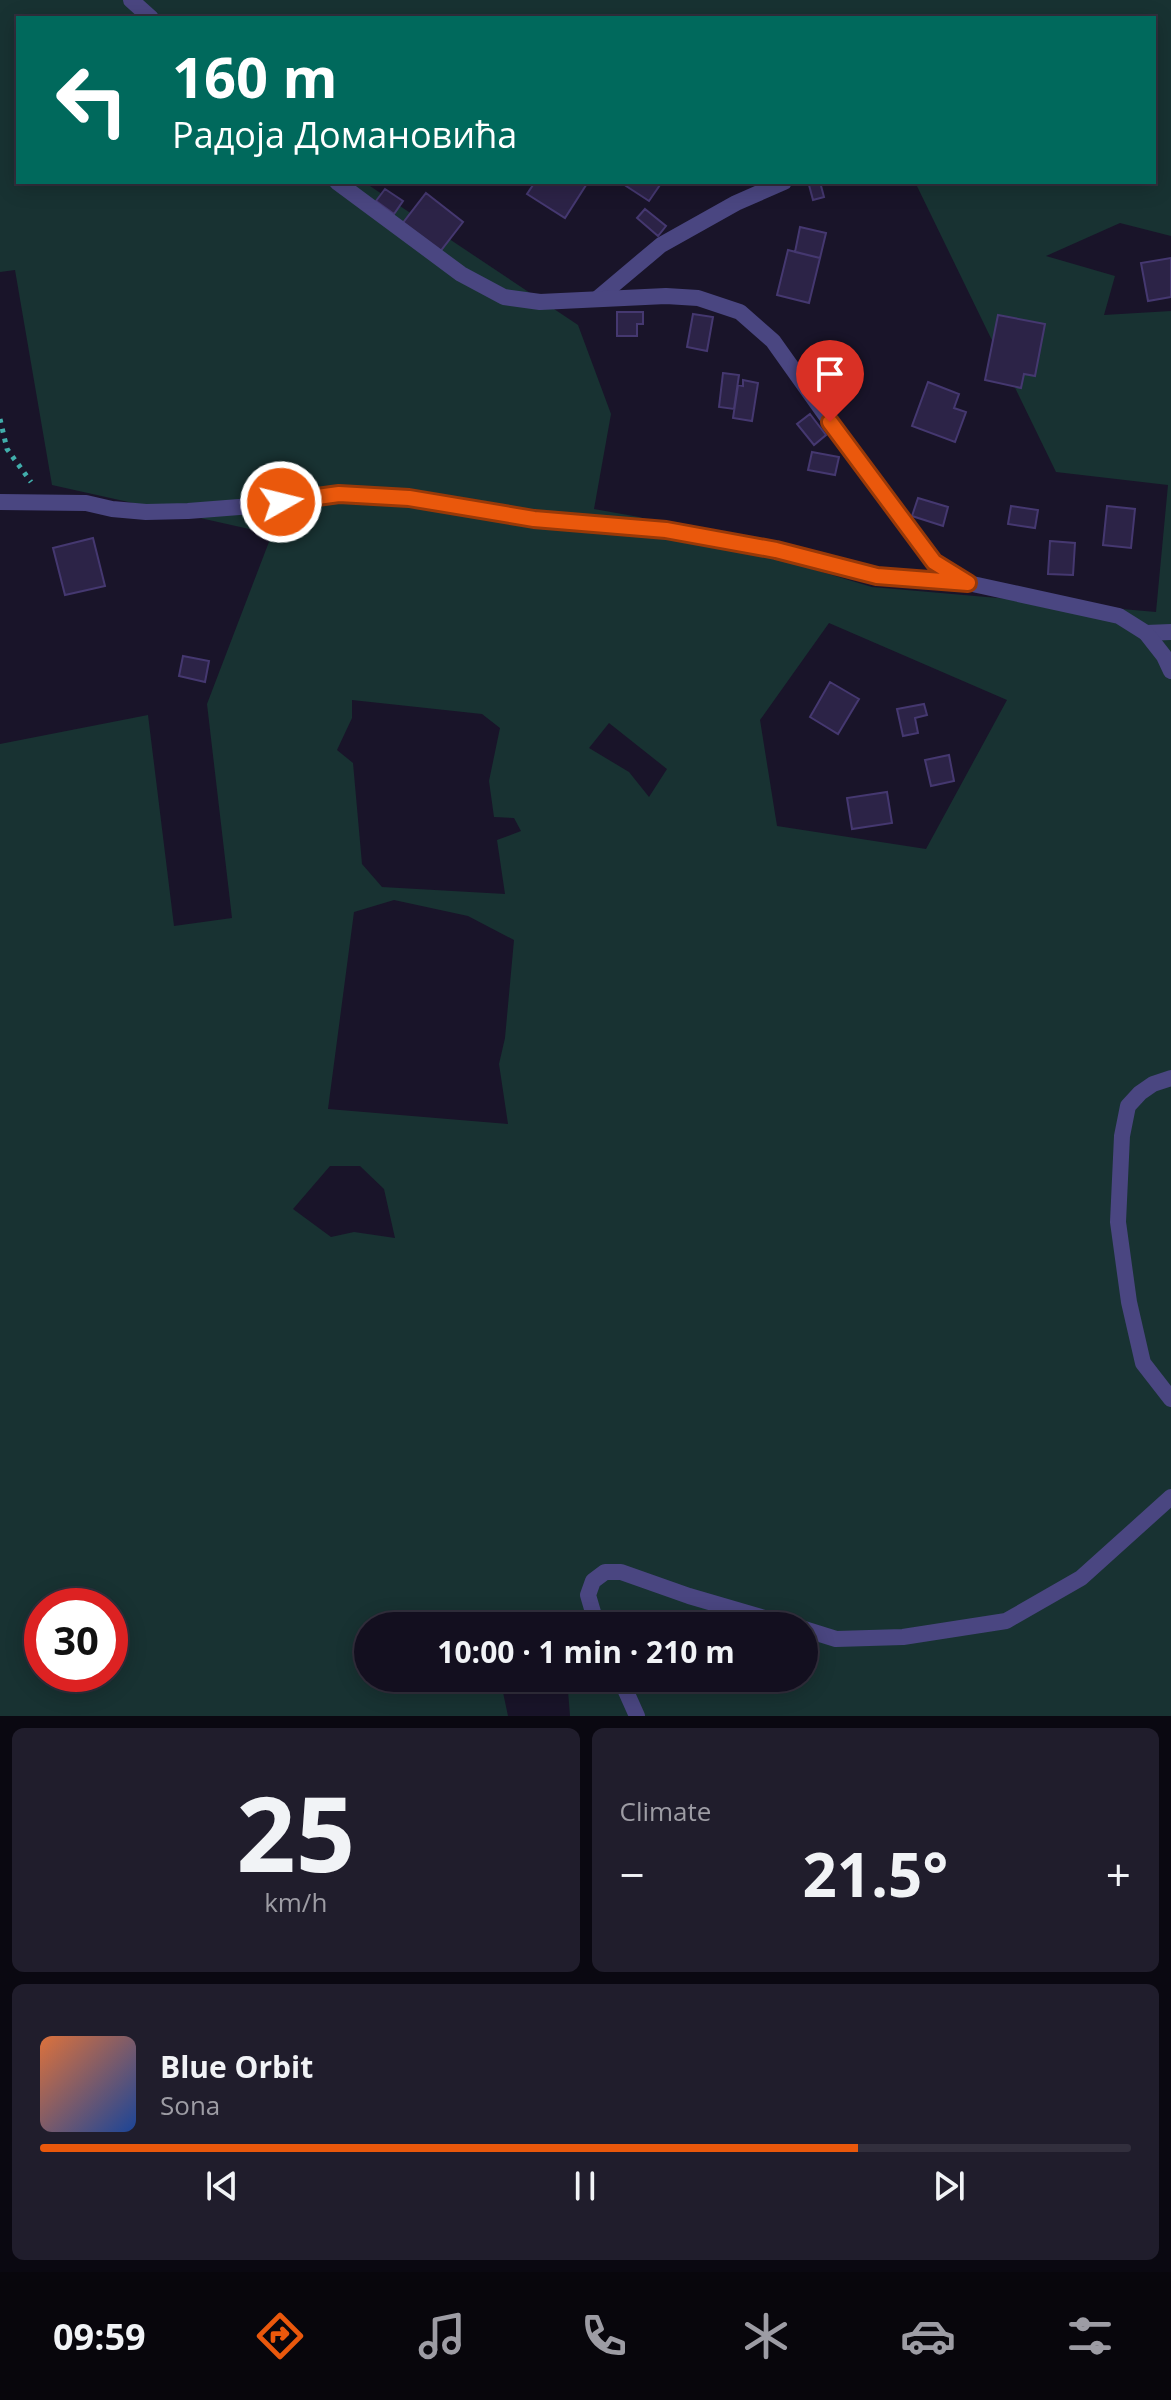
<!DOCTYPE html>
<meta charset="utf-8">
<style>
body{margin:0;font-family:"Open Sans",sans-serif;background:#201d2c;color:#f1f3f6;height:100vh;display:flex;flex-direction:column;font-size:30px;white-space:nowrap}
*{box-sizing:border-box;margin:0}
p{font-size:26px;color:#9d9ca4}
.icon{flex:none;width:44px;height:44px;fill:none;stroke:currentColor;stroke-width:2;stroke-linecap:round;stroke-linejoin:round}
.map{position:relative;height:1716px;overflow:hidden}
.sheet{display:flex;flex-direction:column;gap:12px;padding:12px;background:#0a0811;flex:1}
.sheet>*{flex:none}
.guide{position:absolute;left:16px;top:16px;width:1140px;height:168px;border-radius:0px;box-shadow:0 4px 20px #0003,0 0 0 2px #322f3d;background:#00695c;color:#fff;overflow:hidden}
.speed{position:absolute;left:24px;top:1588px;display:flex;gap:16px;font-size:40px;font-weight:700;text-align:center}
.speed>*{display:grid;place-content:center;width:104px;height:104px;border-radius:50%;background:#130f1f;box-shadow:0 4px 20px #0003,0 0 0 2px #322f3d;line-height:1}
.speed .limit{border:12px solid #d22;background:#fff;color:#111}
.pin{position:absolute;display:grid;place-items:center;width:68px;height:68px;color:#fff;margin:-82px -34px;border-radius:50% 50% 50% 0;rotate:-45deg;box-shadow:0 0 8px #0007}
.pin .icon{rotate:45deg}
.me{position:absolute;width:88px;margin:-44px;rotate:82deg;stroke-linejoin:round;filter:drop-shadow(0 0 6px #0008)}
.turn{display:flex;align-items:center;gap:28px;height:168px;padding:0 24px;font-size:36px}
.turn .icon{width:104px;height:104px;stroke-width:2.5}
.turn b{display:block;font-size:56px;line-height:68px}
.big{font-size:60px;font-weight:700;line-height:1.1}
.sheet .widget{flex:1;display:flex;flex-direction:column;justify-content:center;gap:12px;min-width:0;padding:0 28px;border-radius:12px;background:#201d2c}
.sheet .dial{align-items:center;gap:0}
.dial b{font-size:104px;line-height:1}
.song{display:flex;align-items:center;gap:24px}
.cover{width:96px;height:96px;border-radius:12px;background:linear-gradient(135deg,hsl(20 70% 55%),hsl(220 70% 35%))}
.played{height:8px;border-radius:4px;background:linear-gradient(90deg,#ea580c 75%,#322f3d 75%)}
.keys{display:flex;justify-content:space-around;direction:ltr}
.heat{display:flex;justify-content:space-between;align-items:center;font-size:44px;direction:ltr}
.sheet .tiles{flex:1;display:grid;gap:12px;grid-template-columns:1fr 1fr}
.widget:last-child{grid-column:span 2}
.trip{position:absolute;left:354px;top:1612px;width:464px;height:80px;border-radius:40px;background:#130f1f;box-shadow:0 4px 20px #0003,0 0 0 2px #322f3d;font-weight:700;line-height:80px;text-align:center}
.menu{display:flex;height:128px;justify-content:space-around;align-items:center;background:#08060c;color:#9d9ca4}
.menu .icon{width:56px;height:56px}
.menu .on{color:#ea580c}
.menu b{font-size:36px;color:#f1f3f6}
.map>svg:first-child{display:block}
</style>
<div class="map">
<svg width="1171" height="1716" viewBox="0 0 1171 1716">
<rect width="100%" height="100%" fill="#191429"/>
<!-- green -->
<path fill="#183232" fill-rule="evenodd" d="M0 0H1171V236L1120 223 1046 256 1115 276 1104 315 1171 311V1716H570L567 1678H804V1626H368V1678H500L508 1716H0V744L148 715 174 926 232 918 207 704 272 534 52 485 15 270 0 272ZM18 18H1154V182H915L1056 472 1168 485 1156 612 872 587 639 517 594 509 611 414 578 325 364 182H18ZM829 623 1007 700 926 849 777 826 760 720ZM352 700 482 714 500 728 489 781 494 817 514 818 521 831 497 840 505 894 382 887 362 864 353 763 337 750 352 718ZM609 723 667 769 649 797 629 772 589 748ZM394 900 468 916 514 940 505 1038 499 1064 508 1124 328 1109 354 912ZM330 1166H360L384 1189 395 1238 354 1232 331 1237 293 1209ZM42 1606H110V1674H42Z"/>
<!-- building -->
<path fill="#2c2347" stroke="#453870" stroke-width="2" d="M535 182H588L565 218 527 194Z
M620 182H662L649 201Z
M820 182 824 197 813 200 809 185Z
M385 189 403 201 394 214 376 201Z
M426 193 463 222 439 253 402 224Z
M645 209 666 226 658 236 637 218Z
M800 227 826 233 820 258 795 252Z
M788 250 820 258 809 303 777 295Z
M1171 258V297L1148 301 1141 263Z
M617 312H643V324H637V336H617Z
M693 314 713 317 707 351 687 347Z
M998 315 1045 324 1035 376 1024 374 1021 388 985 380Z
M723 373 739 375 734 409 719 407Z
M743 380 758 383 752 421 733 418 738 385 743 386Z
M928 382 959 394 954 408 966 412 955 442 912 426Z
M810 414 826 435 814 445 797 424Z
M812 452 839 457 835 475 808 470Z
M918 498 948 507 943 526 912 516Z
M1011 506 1038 510 1035 528 1008 524Z
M1107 506 1135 509 1131 548 1103 545Z
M93 538 105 586 65 595 53 548Z
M1050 541 1075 543 1073 575 1048 574Z
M183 656 209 661 205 682 179 676Z
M830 682 859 699 838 734 810 717Z
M924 704 927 715 915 718 918 733 903 736 897 709Z
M949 755 954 781 931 786 925 760Z
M887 792 892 823 852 829 847 798Z"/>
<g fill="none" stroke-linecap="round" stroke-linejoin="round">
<!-- path -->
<path stroke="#41aeab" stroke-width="5" stroke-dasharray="4 6" stroke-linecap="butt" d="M0 419 7 449 31 482"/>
<!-- lane -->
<path stroke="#4a4681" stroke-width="16" d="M598 298 661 245 736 203 784 182
M1146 633 1171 632"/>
<!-- street -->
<path stroke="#4a4681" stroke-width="16" d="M131 0 151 18
M337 182 461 274 504 297 540 302 666 296 698 298 740 312 773 341 844 441 934 562 968 583 1119 616 1146 633 1164 656 1171 671
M0 502 86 503 112 509 146 512 188 511 252 506 339 494 409 498 534 519 666 530 776 550 877 576 966 583
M1171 1078 1153 1084 1140 1093 1128 1106 1122 1136 1118 1222 1129 1302 1143 1363 1171 1399
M597 1626 588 1595 593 1581 605 1572H621L689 1596 792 1626
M804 1629 836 1639 903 1637 1006 1621 1081 1578 1171 1497
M620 1678 637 1716"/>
</g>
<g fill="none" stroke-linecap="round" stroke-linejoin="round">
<defs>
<path id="route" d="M281 502 339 494 409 498 534 519 666 530 776 550 877 576 968 583 934 562 830 422"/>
</defs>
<!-- route casing -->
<use href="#route" stroke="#983908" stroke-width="20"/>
<!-- route -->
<use href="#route" stroke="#ea580c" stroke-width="14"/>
</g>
</svg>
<div class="speed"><div class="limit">30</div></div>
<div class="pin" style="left:830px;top:422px;background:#d93025"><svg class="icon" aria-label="arrive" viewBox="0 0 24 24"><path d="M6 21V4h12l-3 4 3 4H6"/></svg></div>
<svg class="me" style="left:281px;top:502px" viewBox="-20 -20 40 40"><circle r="17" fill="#ea580c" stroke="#fff" stroke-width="3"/><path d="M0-11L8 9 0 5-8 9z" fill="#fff"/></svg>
<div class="trip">10:00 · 1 min · 210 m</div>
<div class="guide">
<div class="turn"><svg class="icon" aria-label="left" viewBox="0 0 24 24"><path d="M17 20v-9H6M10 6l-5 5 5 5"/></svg><div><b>160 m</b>Радоја Домановића</div></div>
</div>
</div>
<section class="sheet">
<div class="tiles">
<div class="widget dial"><b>25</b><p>km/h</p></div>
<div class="widget"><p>Climate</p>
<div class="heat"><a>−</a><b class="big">21.5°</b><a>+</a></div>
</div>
<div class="widget">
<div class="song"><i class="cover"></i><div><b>Blue Orbit</b><p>Sona</p></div></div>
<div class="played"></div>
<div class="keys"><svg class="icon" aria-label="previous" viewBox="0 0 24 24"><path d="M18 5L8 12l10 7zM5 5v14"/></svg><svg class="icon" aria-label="pause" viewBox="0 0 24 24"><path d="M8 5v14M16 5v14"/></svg><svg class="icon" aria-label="next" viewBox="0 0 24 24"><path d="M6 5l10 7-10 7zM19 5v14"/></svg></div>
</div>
</div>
</section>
<nav class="menu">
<b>09:59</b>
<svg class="icon on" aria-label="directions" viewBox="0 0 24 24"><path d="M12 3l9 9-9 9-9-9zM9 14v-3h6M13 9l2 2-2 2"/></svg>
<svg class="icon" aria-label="music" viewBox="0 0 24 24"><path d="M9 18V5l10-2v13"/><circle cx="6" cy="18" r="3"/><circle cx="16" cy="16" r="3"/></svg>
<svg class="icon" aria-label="phone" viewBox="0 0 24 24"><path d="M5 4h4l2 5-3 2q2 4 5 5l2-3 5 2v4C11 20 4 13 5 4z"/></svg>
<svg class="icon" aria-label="climate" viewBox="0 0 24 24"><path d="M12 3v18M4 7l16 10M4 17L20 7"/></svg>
<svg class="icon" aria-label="car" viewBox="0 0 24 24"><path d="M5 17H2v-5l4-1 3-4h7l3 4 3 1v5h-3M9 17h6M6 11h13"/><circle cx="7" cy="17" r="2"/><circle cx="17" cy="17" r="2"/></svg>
<svg class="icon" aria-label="filters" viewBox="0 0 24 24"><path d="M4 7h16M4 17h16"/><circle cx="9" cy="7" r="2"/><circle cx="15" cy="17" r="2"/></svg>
</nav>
